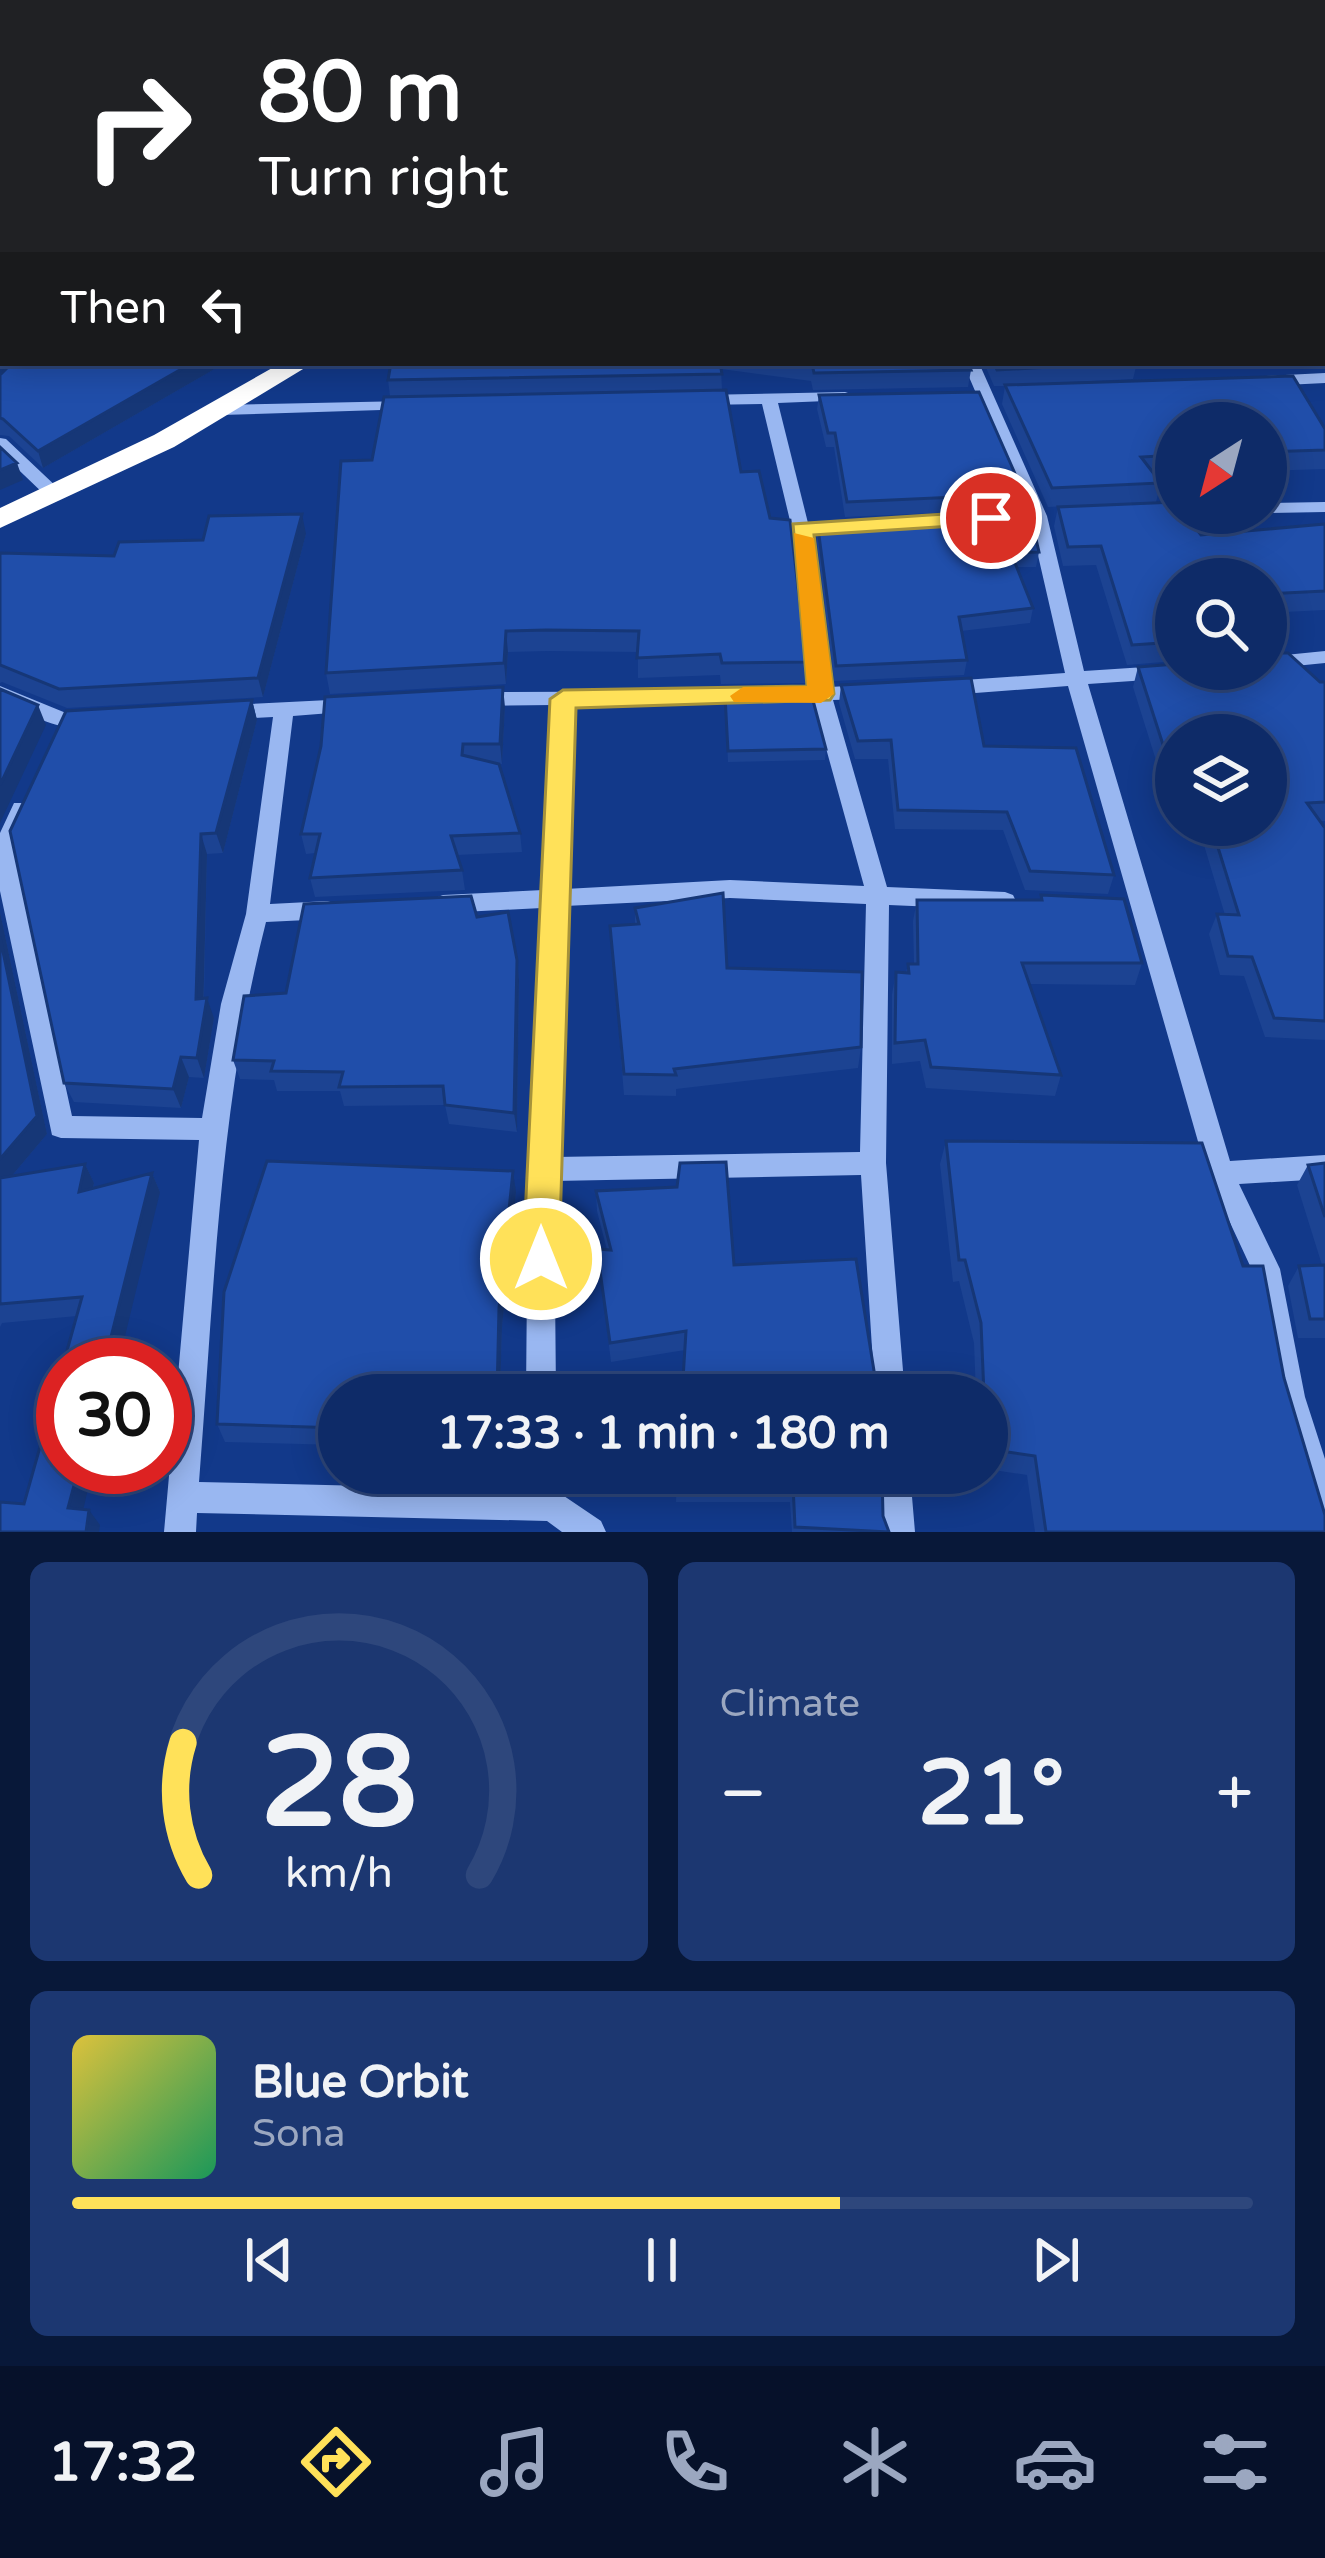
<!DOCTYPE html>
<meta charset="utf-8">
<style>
body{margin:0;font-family:"Varela Round",sans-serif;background:#1c3771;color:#f1f3f6;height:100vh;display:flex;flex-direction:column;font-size:45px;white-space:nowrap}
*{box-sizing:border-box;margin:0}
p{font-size:39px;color:#9ba7c0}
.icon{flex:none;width:66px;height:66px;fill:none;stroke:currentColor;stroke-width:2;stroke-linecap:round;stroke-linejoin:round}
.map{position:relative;height:1532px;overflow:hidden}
.sheet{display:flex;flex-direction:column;gap:30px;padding:30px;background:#081839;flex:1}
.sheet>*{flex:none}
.banner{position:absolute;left:0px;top:0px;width:1326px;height:366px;box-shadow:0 6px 30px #0003,0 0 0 3px #2e477c;background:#202124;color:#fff;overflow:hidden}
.needle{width:78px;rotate:216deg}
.buttons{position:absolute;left:1155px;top:402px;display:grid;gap:24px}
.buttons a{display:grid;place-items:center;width:132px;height:132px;border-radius:50%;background:#0e2b68;box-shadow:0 6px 30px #0003,0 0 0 3px #2e477c;font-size:60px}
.speed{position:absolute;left:36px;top:1338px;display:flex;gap:24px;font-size:60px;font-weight:700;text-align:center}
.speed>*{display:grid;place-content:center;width:156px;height:156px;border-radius:50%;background:#0e2b68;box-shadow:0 6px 30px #0003,0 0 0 3px #2e477c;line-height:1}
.speed .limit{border:18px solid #d22;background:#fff;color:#111}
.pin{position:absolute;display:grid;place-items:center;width:102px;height:102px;color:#fff;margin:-51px;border:6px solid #fff;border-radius:50%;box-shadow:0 3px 12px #0007}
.me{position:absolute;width:132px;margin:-66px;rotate:0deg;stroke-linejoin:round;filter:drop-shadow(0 0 9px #0008)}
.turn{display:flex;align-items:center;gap:42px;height:252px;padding:0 60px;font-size:54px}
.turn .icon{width:156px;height:156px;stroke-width:2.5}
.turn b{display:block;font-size:84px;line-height:102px}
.then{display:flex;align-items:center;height:114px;padding:0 60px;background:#0003;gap:24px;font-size:45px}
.big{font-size:90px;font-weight:700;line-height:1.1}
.sheet .tile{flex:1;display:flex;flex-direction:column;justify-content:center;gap:18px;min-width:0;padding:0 42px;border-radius:18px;background:#1c3771}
.sheet .dial{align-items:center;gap:0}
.dial svg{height:312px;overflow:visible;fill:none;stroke:#2e477c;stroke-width:7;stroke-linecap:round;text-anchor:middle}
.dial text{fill:#f1f3f6;stroke:none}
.song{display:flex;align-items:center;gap:36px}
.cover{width:144px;height:144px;border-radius:18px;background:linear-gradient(135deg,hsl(50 70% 55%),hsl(150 70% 35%))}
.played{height:12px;border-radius:6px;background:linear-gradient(90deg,#ffe159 65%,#2e477c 65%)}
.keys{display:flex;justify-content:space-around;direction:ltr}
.heat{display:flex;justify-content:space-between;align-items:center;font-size:66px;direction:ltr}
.sheet .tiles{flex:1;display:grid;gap:30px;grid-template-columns:1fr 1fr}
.tile:last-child{grid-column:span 2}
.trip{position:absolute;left:318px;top:1374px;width:690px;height:120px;border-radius:60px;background:#0e2b68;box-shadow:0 6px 30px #0003,0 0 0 3px #2e477c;font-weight:700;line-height:120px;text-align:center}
.dock{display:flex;height:192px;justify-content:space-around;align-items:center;background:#06112a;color:#9ba7c0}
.dock .icon{width:84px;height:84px}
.dock .selected{color:#ffe159}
.dock b{font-size:54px;color:#f1f3f6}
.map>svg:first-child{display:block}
</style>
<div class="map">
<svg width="1325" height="1532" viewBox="0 0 1325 1532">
<rect width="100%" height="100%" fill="#12398a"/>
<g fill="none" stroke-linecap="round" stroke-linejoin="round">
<!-- minor -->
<path fill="#99b7f1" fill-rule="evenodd" d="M1323 191H1325V199H1323Z
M1323 250H1325V260H1323Z
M963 363H979L1047 516 1084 671 1176 665V669H1216L1206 676 1088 684 1230 1161 1325 1155V1179L1239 1184 1280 1269 1305 1397 1325 1459V1521L1314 1517 1310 1506 1275 1397 1252 1270 1207 1173 1068 686 949 695 939 688 949 681 1065 673 1029 516Z
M1325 373V383L1266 386 1258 381 1266 376Z
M845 392 851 394V400L778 403 808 523 876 520 885 525 876 530 811 534 830 687 864 685 874 692 864 699 833 700 887 887 1005 892 1013 895 1016 901 1013 907 1005 910 889 905 886 1163 905 1395H875L861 1175 554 1181 556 1395H526L528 1169 542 908 443 913 435 910 432 904 435 898 443 895 543 890 553 705 476 706 466 699 476 692 757 691 760 696 750 703 573 705 565 889 730 880 864 886 813 701 787 702 777 695 787 688 810 687 792 529 762 404 702 405 694 400 702 395ZM730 898 866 904 860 1152 555 1157 565 906Z
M407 401 413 403V409L221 415 213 410 221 405Z
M0 438 6 439 60 490V498H48L0 452Z
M1325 502V512L1266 513H1265L1266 503Z
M1325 651V663L1266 669H1264L1266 657Z
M0 686 66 713 91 712 101 719C74 742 28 713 0 701Z
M349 699 359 706 356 711 293 716 270 904 328 901 336 904 339 910 336 916 328 919 266 922C219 1105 214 1294 199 1482L532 1490 528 1473H558L564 1496 601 1521 606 1532H562L547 1521 197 1513 196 1532H164L199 1140 61 1138 52 1135 0 891V833L14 803H30L33 809 14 851 72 1116 202 1118 221 1004 246 914 273 717 230 719 220 712 230 705Z
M880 1473H910L915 1532H883Z"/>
<!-- highway -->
<path fill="#fff" fill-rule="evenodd" d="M539 0H557L558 3H540Z
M281 363H313L174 447 0 528V508L154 435Z"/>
</g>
<!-- wall -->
<path fill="#1c4392" d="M0 0H495V3H3V363H225L43 468 9 436 0 435V375L3 372 0 373Z
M391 363H968L971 370 968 387 813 390 811 381 721 369 722 390 741 472 770 518 807 662 805 683 721 684 720 675 638 678V652L548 651 508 652 506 684 330 694 326 673 372 460 390 396 388 380Z
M984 363H1137L1133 379 1031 384 1325 429V469L1266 471V423H1176V475H1156L1161 483 1156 502 1048 507 1002 404 1005 386H994Z
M819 395 1024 494 1021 509 845 517 834 447H826L817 409Z
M1058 507 1201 535 1325 524V610L1266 613V579H1176V661L1127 665 1096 565 1063 566 1054 526Z
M850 522 1039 552 1036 567H1017L1033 608 1030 623 961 631 967 660 964 675 834 681 817 543 818 528 849 530Z
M306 534 263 697 67 708 2 682 0 683V553L114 556 203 540Z
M1268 653 1320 682H1325V821H1320L1325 828V1040L1265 1037 1244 976 1220 975 1209 934 1217 914 1225 915 1198 825H1195H1266L1176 735V824L1133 687 1138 667 1176 669Z
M841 685 984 746 1114 875 1108 894 1025 890 1003 830 895 829 888 759H855L839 703Z
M725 696 826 749 825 760 728 762Z
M252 700 257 720 223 853 207 854 204 998 214 1018 204 1078 189 1077 181 1108 74 1102 64 1083Z
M505 707 502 764H497L520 833 522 852 457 855 462 870 465 890 315 897 310 878 315 853 306 854 301 834Z
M1041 895 1142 963 1135 985 1029 984 1061 1075 1055 1096 926 1088 920 1061 892 1064V994L896 972 906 973 908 964H914L913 921 917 900H1040Z
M635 908 727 968 861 1047 858 1068 676 1089V1096L624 1095 610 926 635 924Z
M0 912 47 1134 11 1177 85 1164 94 1183 93 1188 152 1173 160 1192 77 1316 2 1323 0 1327Z
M477 917 517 960 519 980 517 1132 449 1124 445 1105 344 1106 340 1091H277L274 1080 240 1079 233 1060 286 993Z
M946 1141 1243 1266 1284 1378 1325 1532H1035L1027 1475 987 1469V1395H976L974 1343 959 1281 953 1282 940 1164Z
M726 1162 685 1350 611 1362 597 1249 607 1250 597 1211 596 1191 677 1187Z
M1325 1163V1338H1298L1288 1286 1299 1266 1322 1265 1297 1185 1308 1165Z
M516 1192 502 1327 500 1395H339V1445L225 1442 217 1424Z
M677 1473H882L883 1516 889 1532H792L790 1502H676Z"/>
<!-- shaded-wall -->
<path fill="#163777" d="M2 354 3 363 7 371 0 373V355Z
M192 363H225L43 468 38 451Z
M17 463 23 480 0 490V470Z
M302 514 306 534 263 697 258 678Z
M506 631 508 652 506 684 504 663Z
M503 687 505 707 502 764 500 744Z
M252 700 257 720 223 853 216 833Z
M38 705 46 725 0 823V785Z
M201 834 207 854 203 1019 196 999Z
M0 912 47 1134 0 1190Z
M517 960 519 980 517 1132 514 1113Z
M207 998 214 1018 204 1078 197 1058Z
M181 1057 189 1077 181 1108 173 1089Z
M85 1164 94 1183 88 1210 79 1192Z
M513 1171 516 1192 502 1327 500 1395H497L499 1308Z
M152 1173 160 1192 118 1365H104Z
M79 1467H93L80 1524 68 1508Z
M89 1510 100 1525 99 1532H86Z"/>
<!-- building -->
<path fill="#204eaa" stroke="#163777" stroke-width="3" d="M0 0H493L492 3H3V356L0 355V229L2 214 0 213 2 135H0Z
M614 0H1325V103L1323 104V3H613Z
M1323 105 1325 111V158H1323Z
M1323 257 1325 260V309H1323Z
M12 363H192L38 451 3 419 0 418V375Z
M391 363H720L722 374 388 380Z
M802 363H968L971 370 814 373 812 364Z
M994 363H1120L997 370Z
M1293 376 1325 429V450L1266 452V423H1176V455L1141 457 1161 483 1052 488 1005 385Z
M726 390 741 472 759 471 770 518 790 520 807 662 722 663 720 654 637 658 639 631 546 630 506 631 504 663 326 673 341 461 372 460 384 397Z
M979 392 1024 494 847 502 835 433H828L819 395Z
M0 447 17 463 0 470Z
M1176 502V513H1184L1201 535 1325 524V591L1266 594V579H1176V642L1132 645 1101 546 1068 547 1058 507Z
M1030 513 1039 552 1011 553 1033 608 959 617 967 660 836 666 818 528 852 530 850 522Z
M302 514 258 678 59 689 0 665V553L114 556 119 542 203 540 209 516Z
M1266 631 1270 635 1268 653H1288L1320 682H1325V802L1307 803 1325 828V1021L1274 1018 1252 957 1228 956 1217 914 1239 915 1211 825H1266V735H1176V785L1138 667 1176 664V669H1266Z
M971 678 984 746 1076 748 1114 875 1030 871 1007 812 898 810 891 740 858 741 841 685Z
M503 687 500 744H463L462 755 499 764 520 833 451 836 462 870 310 878 320 834H301L321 746 325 697Z
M0 689 38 705 0 785Z
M811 693 826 749 728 751 725 696Z
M252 700 216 833 201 834 196 999 207 998 197 1058 181 1057 173 1089 64 1083 10 831 66 711Z
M723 893 727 968 862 972 861 1047 674 1069 676 1075 624 1074 610 926 639 924 635 908Z
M1041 895 1124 899 1142 963H1022L1061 1075 931 1067 925 1040 895 1043 896 972 909 973 908 964H918L917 900H1042Z
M471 896 477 917 508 912 517 960 514 1113 445 1105 443 1086 339 1087 343 1072 271 1071 274 1061 233 1060 244 996 286 993 304 904Z
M0 937 37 1116 0 1159Z
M946 1141 1202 1143 1243 1266H1263L1284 1378 1325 1515V1532H1046L1035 1456 987 1449V1395H984L981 1323 965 1260H959Z
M267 1161 513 1171 499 1308 497 1395H339V1428L217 1424 224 1292Z
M726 1162 734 1265 856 1259 875 1377 880 1381V1395H682L686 1331 610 1343 597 1249 611 1250 596 1191 677 1187 680 1163Z
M1325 1163V1217L1308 1165Z
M85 1164 79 1192 152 1173 104 1365H63L82 1297 0 1304V1178Z
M1325 1265V1319H1310L1299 1266Z
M63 1365V1467H79L68 1508 89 1510 86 1532H0V1502L24 1504Z
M677 1473H882L883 1516 889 1532 795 1527 793 1485H676Z"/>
<!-- route -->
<path fill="#ffe159" stroke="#a6923a" stroke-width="3" d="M991 511 999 513V523L814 535 834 694 830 700 576 708 559 1259 554 1271 541 1276 528 1271 523 1259 550 699 563 690 807 686 793 524Z"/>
<!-- slow -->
<path fill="#f59e0b" d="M794 533 814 538 834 694 821 703 734 702 730 696 743 687 807 686Z"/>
</svg>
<div class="buttons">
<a><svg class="needle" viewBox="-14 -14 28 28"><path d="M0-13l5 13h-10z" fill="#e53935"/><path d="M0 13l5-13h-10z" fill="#9ba7c0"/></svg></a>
<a><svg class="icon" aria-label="search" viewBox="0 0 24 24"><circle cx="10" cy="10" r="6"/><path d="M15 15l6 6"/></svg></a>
<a><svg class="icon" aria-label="layers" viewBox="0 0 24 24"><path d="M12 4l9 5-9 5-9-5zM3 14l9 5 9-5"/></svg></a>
</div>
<div class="speed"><div class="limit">30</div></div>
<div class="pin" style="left:991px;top:518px;background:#d93025"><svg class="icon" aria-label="arrive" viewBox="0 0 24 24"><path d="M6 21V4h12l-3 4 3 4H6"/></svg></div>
<svg class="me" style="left:541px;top:1259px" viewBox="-20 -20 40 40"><circle r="17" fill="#ffe159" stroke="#fff" stroke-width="3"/><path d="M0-11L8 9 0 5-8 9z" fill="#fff"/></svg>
<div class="trip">17:33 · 1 min · 180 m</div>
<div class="banner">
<div class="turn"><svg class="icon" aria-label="right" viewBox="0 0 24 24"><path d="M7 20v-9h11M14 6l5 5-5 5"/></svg><div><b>80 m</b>Turn right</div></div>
<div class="then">Then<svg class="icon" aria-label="left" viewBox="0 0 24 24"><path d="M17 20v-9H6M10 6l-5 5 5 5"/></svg></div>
</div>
</div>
<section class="sheet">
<div class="tiles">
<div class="tile dial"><svg viewBox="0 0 100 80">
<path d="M14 69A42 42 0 1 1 86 69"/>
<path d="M14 69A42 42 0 0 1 10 35" stroke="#ffe159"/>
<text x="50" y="56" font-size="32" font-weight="700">28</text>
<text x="50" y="72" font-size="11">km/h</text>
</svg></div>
<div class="tile"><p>Climate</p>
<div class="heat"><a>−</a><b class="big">21°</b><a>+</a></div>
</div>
<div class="tile">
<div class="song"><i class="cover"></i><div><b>Blue Orbit</b><p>Sona</p></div></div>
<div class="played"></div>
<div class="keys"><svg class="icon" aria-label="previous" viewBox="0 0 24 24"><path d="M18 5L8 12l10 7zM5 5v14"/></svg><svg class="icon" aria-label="pause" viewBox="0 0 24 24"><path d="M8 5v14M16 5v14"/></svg><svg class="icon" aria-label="next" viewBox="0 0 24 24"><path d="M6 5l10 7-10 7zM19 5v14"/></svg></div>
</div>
</div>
</section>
<nav class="dock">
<b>17:32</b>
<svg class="icon selected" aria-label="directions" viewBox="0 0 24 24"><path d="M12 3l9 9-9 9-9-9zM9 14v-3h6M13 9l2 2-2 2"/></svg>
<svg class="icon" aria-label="music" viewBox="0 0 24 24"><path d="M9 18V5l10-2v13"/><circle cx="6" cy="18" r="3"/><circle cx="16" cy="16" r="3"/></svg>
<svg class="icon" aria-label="phone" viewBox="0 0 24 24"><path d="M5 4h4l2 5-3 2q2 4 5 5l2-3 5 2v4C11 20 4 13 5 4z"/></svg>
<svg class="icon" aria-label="climate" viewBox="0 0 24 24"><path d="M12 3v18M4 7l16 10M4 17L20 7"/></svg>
<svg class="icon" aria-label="car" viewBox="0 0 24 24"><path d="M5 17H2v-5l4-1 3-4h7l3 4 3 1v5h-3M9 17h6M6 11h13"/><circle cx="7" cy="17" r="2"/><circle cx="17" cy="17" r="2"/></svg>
<svg class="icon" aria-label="filters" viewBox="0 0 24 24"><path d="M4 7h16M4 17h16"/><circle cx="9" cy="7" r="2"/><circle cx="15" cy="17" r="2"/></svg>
</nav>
